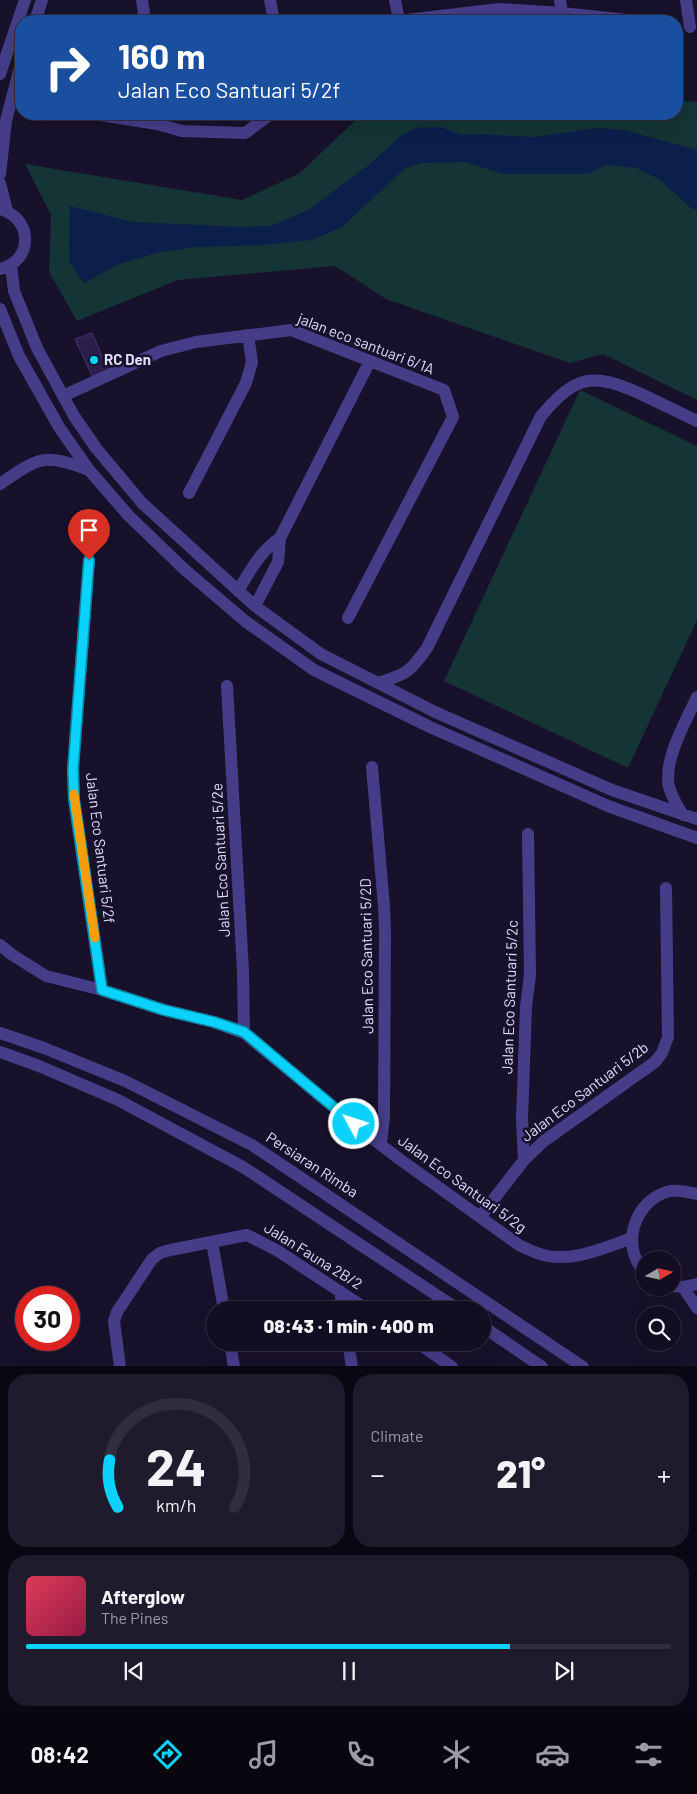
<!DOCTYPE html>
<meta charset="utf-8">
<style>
body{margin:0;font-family:Barlow,sans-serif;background:#1f1b2d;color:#f1f3f6;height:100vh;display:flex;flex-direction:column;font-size:19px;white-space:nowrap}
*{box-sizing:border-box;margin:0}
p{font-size:16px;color:#9c9ca5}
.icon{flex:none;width:28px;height:28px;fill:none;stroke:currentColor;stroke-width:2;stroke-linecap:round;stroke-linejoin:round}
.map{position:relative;height:1366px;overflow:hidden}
.panel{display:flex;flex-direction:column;gap:8px;padding:8px;background:#0a0712;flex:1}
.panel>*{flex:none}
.banner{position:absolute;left:15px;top:15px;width:668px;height:105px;border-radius:20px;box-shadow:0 5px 20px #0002,0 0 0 1px #312d3e;background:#1a4fa0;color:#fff;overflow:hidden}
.needle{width:32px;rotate:81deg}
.fabs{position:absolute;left:636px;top:1251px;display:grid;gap:10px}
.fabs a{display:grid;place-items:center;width:45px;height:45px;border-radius:50%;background:#120d20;box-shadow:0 5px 20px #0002,0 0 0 1px #312d3e;font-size:25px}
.speed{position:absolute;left:15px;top:1286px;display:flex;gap:10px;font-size:25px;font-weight:700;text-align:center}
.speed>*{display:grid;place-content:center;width:65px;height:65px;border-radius:50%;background:#120d20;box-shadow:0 5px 20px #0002,0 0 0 1px #312d3e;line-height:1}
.speed .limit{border:8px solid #d22;background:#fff;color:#111}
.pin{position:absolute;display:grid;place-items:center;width:42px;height:42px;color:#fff;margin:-51px -21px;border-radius:50% 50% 50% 0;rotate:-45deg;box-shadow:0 0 5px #0007}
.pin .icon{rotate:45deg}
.me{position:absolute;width:55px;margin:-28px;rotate:310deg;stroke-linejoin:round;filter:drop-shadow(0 0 4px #0008)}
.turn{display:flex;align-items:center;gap:18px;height:105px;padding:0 20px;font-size:22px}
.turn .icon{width:65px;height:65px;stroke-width:2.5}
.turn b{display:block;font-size:35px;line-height:42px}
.big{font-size:38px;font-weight:800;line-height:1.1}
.panel .card{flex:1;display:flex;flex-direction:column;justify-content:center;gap:8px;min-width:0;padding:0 18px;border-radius:20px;background:#1f1b2d}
.panel .dial{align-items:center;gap:0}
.dial svg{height:130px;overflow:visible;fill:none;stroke:#312d3e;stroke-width:7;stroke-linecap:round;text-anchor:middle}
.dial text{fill:#f1f3f6;stroke:none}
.song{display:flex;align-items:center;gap:15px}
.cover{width:60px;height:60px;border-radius:8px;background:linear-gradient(135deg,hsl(350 70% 55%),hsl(340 70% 35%))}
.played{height:5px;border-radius:2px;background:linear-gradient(90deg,#0ad2fc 75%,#312d3e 75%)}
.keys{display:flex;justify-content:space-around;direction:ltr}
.heat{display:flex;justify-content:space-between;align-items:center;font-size:28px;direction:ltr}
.panel .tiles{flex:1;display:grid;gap:8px;grid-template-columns:1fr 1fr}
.card:last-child{grid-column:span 2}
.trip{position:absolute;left:206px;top:1301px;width:285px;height:50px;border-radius:25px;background:#120d20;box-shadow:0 5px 20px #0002,0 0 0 1px #312d3e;font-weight:800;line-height:50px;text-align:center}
.menu{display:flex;height:80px;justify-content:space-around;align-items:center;background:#07050d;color:#9c9ca5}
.menu .icon{width:35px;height:35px}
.menu .current{color:#0ad2fc}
.menu b{font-size:22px;color:#f1f3f6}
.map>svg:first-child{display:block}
</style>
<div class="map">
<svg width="697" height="1367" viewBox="0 0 697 1367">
<rect width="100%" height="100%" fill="#18112b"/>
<!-- green -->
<path fill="#143435" d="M676 100 697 102V400L603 354 570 363 386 299 335 266 178 280 77 321 49 272 51 215 25 164 242 200 300 173 362 114H676Z
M580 390 697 446V620L628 768 444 681Z"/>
<!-- water -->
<path fill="#0c1e4a" d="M440 127 462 135 478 134 533 137 598 128 625 130 697 150V210L691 208 659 179 636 168 606 165 588 174H504L465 162 422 163 405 168 342 227 312 240 261 245 197 247 160 252 119 264 84 283 69 262 70 206 133 222 240 227 271 226 309 210 370 164 401 136 416 128Z"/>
<!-- building -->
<path fill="#2a1e4c" stroke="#433077" d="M92 333 109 372 93 378 75 339Z"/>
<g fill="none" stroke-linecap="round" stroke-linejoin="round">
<!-- minor -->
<path stroke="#463d89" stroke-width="12" d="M142 0 145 21
M270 0 274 21
M395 0 399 20
M560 0 562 13
M686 0 690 27
M35 21 42 0
M398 21 499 9 562 13 637 21
M0 74 25 0
M94 114 157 124 182 131 245 133 271 114
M0 174 6 121 21 63
M0 183 7 211
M0 209C33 218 34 261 0 269
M11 265 14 291 37 348 74 416 96 448 142 503 255 606 321 654 435 712 612 790 697 819
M0 309 19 356 59 427 89 470 129 516 184 569 245 621 314 670 430 727 608 806 697 838
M63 396 161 351 196 342 291 330 444 390 453 417 348 618
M0 484C39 457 43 453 89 470
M189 493 246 383 252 362 248 335
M89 561 73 769 74 799 102 990
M238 591C250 571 260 551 280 538
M255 606 278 562 280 538 370 361
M378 683C407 674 410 672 427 648L541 416C576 375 592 372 641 394 660 403 678 412 697 421
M227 686 243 971 244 1033
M372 767 384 906 385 929 384 1116 381 1144
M683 815C677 806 672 797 669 787 663 760 686 721 697 697
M0 945 11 954 46 976 102 990 164 1010 214 1022 244 1033 354 1124 398 1158 519 1245C525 1248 531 1251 537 1253 568 1265 603 1248 632 1238
M0 1033 44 1048 125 1081 252 1145 583 1367
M0 1052 39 1066 118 1100 243 1167 459 1310
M524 1160 522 1119 526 1006 530 975 528 834
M480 1217 524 1160 544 1141 655 1062 662 1053 668 1037 666 888
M212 1242 224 1310
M645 1272C619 1246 635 1199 670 1191 679 1190 688 1192 697 1194
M672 1286 683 1287 697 1284
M683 1287 697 1308
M340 1291 343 1310
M482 1326 542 1367
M230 1342 234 1367
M348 1342 352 1367
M417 1342 452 1367
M120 1367 114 1321 117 1312 152 1259 160 1253 170 1250 247 1235 278 1251 368 1310"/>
</g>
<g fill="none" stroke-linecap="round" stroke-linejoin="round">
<defs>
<path id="route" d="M89 560 73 769 74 799 102 990 164 1010 214 1022 244 1032 354 1124"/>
</defs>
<!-- route casing -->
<use href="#route" stroke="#0688a4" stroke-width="12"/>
<!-- route -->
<use href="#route" stroke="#0ad2fc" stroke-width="9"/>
<!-- slow -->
<path stroke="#f59e0b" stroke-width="9" d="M74 794 95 938"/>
</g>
<!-- markers -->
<circle fill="#0ad2fc" stroke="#18112b" stroke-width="2" cx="94" cy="360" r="5"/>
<g text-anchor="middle" stroke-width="5" stroke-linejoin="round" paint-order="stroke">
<!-- street labels -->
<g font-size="15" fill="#e2dcff" stroke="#18112b">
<text transform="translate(366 344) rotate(21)" y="5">jalan eco santuari 6/1A</text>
<text transform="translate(100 848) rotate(83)" y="5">Jalan Eco Santuari 5/2f</text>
<text transform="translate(221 860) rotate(-93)" y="5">Jalan Eco Santuari 5/2e</text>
<text transform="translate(367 956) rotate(-91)" y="5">Jalan Eco Santuari 5/2D</text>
<text transform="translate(510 997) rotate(-88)" y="5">Jalan Eco Santuari 5/2c</text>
<text transform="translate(585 1092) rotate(-37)" y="5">Jalan Eco Santuari 5/2b</text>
<text transform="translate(312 1165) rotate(33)" y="5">Persiaran Rimba</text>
<text transform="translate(462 1184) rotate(36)" y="5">Jalan Eco Santuari 5/2g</text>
<text transform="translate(313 1256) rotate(32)" y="5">Jalan Fauna 2B/2</text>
</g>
<!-- poi labels -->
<g font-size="15" font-weight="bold" fill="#e2dcff" stroke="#18112b" text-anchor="start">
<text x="104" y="365">RC Den</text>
</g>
</g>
</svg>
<div class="fabs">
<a><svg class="needle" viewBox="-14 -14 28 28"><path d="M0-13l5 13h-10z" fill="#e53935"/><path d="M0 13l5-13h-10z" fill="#9c9ca5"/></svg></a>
<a><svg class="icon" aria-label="search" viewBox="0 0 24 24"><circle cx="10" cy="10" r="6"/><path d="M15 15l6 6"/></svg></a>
</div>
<div class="speed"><div class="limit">30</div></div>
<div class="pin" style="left:89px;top:560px;background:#d93025"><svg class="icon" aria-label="arrive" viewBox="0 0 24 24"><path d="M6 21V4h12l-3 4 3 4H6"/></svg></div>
<svg class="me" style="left:354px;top:1124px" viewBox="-20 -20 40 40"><circle r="17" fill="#0ad2fc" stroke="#fff" stroke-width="3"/><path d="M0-11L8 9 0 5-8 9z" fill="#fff"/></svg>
<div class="trip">08:43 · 1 min · 400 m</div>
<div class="banner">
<div class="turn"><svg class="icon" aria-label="right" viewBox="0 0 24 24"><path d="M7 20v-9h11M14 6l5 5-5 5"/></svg><div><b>160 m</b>Jalan Eco Santuari 5/2f</div></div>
</div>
</div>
<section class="panel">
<div class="tiles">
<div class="card dial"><svg viewBox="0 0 100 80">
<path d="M14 69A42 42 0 1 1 86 69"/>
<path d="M14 69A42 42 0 0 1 9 40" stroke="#0ad2fc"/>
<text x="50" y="56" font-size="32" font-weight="700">24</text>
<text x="50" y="72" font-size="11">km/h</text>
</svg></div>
<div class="card"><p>Climate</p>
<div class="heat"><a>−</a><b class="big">21°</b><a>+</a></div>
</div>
<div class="card">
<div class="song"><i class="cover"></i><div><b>Afterglow</b><p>The Pines</p></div></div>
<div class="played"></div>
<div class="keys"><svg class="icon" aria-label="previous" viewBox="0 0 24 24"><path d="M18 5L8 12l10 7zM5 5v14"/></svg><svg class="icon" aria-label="pause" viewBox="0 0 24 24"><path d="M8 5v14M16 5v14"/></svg><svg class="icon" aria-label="next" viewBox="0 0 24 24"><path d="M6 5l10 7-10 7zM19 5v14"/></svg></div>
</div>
</div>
</section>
<nav class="menu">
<b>08:42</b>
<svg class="icon current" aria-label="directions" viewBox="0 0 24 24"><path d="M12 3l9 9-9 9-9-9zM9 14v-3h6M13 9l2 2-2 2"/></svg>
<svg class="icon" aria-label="music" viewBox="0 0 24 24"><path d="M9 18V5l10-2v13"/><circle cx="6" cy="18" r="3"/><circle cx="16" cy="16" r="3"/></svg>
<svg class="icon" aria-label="phone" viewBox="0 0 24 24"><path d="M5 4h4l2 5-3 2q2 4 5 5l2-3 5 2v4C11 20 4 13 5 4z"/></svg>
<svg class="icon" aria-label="climate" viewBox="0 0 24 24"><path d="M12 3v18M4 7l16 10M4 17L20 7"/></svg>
<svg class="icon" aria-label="car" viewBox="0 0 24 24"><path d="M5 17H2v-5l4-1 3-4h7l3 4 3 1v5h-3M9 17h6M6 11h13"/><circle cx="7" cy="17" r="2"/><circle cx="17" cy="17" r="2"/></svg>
<svg class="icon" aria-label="filters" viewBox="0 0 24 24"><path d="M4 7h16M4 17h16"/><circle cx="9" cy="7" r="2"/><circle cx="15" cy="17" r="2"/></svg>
</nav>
